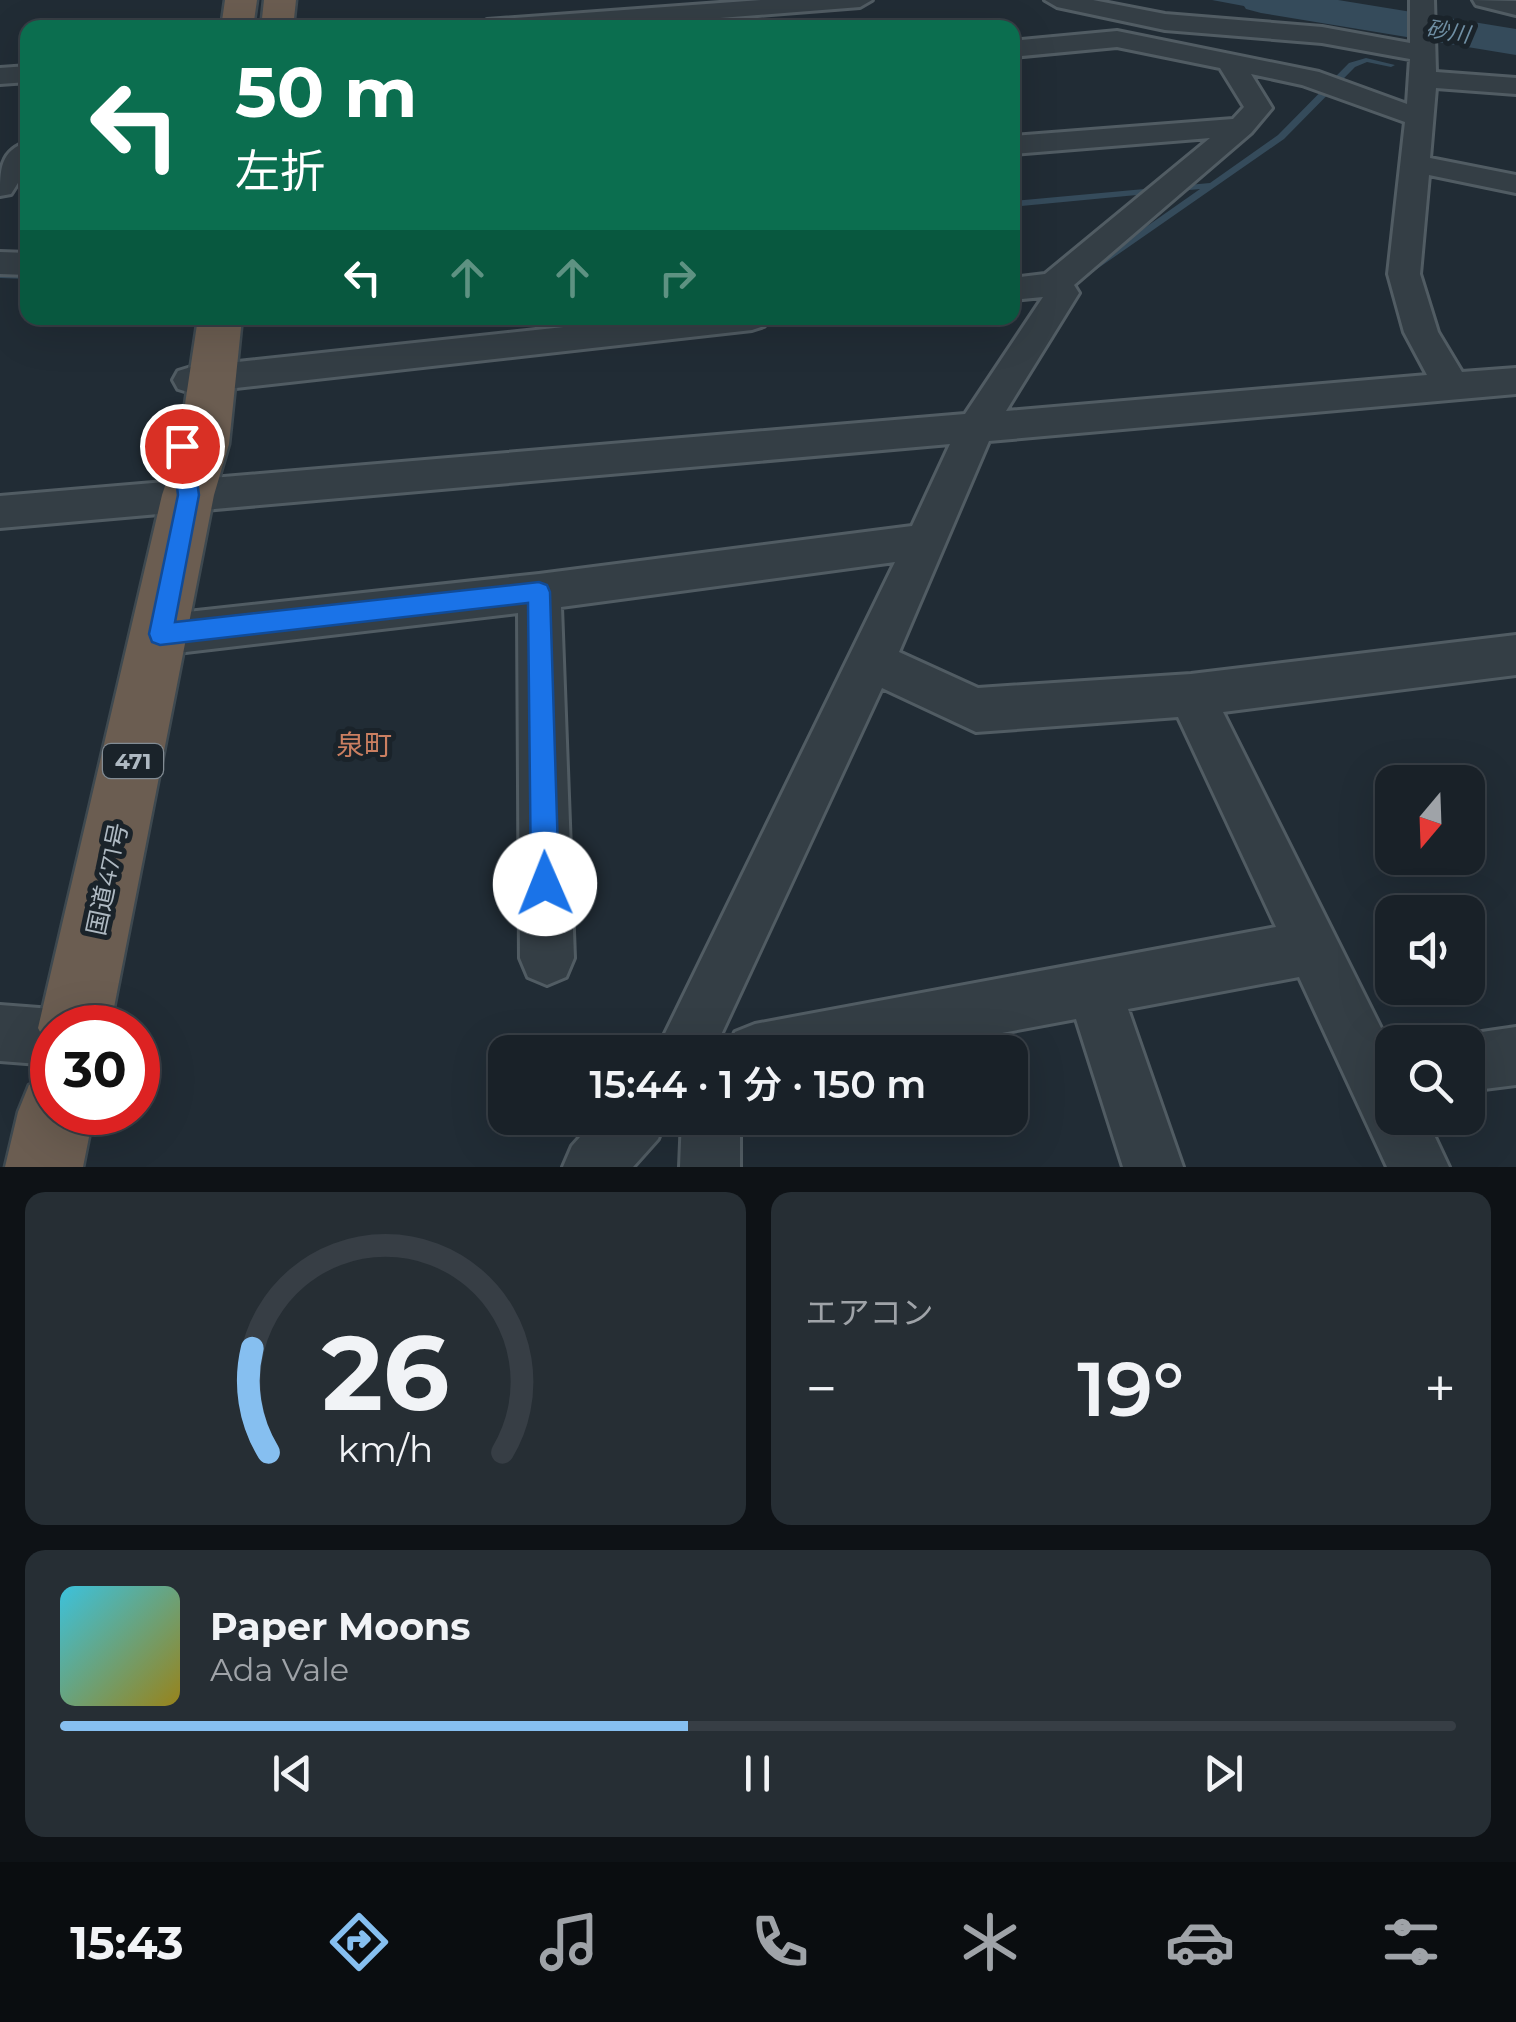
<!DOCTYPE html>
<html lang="ja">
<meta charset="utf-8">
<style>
body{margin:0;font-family:Montserrat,"Noto Sans JP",sans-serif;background:#262e34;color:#f1f3f6;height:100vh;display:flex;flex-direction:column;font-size:38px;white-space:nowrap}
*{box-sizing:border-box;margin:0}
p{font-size:32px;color:#9fa3a8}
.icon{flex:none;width:55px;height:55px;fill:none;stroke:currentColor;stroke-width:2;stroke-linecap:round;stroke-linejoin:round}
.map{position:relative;height:1167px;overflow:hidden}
.drawer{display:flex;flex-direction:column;gap:25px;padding:25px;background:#0e1216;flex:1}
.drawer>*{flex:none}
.banner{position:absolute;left:20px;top:20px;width:1000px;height:305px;border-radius:20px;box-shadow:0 10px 40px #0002,0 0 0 2px #373e45;background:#0b6e4f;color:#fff;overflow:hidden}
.needle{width:65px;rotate:199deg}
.buttons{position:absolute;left:1375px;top:765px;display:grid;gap:20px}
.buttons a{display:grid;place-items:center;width:110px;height:110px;border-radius:20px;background:#192128;box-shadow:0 10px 40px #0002,0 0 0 2px #373e45;font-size:50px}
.speed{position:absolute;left:30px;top:1005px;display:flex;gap:20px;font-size:50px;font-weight:700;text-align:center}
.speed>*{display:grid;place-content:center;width:130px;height:130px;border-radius:50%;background:#192128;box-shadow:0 10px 40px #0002,0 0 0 2px #373e45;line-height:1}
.speed .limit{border:15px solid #d22;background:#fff;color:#111}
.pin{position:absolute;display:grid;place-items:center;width:85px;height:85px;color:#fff;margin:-42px;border:5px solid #fff;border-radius:50%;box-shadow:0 2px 10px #0007}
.me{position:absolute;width:110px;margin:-55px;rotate:359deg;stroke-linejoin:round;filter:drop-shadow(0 0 8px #0008)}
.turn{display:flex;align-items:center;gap:35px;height:210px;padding:0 50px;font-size:45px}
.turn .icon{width:130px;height:130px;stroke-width:2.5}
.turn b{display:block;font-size:70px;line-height:85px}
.lanes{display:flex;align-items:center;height:95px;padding:0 50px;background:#0003;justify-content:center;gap:50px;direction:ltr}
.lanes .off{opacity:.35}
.big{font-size:75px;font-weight:600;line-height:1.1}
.drawer .tile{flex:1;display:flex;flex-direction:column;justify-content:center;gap:15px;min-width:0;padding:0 35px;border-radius:20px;background:#262e34}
.drawer .dial{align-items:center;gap:0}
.dial svg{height:260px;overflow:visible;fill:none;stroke:#373e45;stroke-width:7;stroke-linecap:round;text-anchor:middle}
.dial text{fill:#f1f3f6;stroke:none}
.song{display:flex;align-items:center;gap:30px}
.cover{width:120px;height:120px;border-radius:15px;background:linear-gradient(135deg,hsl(190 70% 55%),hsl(50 70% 35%))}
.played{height:10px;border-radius:5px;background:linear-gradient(90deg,#86bff0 45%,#373e45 45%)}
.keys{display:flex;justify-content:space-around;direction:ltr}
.heat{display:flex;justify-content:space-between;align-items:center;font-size:55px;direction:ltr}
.drawer .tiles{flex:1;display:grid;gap:25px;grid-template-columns:1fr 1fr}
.tile:last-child{grid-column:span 2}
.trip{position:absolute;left:488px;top:1035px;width:540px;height:100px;border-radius:20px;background:#192128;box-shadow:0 10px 40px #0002,0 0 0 2px #373e45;font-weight:600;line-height:100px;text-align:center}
.tab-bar{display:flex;height:160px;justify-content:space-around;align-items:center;background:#0a0d10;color:#9fa3a8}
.tab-bar .icon{width:70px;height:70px}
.tab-bar .active{color:#86bff0}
.tab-bar b{font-size:45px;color:#f1f3f6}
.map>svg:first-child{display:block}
</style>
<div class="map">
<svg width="1516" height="1167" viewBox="0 0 1516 1167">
<rect width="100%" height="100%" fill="#212c35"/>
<!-- water -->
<path fill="#354b5b" d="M1212 0H1313L1356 7 1323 21Z"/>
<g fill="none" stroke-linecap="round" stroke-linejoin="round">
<!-- stream -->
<path fill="#354b5b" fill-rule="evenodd" d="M1366 58 1395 65 1391 67 1367 62 1355 67 1284 139 1094 271 1091 272 1086 269 1200 189 1012 207V201L1210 183 1278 135 1349 63Z
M0 272 28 273V279L0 278Z"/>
<!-- river -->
<path fill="#354b5b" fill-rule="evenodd" d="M1240 0H1338L1516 29V55L1261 13 1246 9Z"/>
<defs>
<path id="minor" d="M761 0H872L860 7 594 28H475L487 20Z
M1045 0H1093L1165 14 1322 27 1410 43V0H1434L1436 72 1516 78V94L1436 88 1430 158 1516 175V193L1429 175 1420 274 1438 332 1462 372 1516 368V394L989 441 899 652 978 688 1191 674 1516 635V675L1223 712 1392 1050V1118H1426L1449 1167H1387L1299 977 1128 1009 1183 1167H1123L1076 1019 901 1052H727L735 1032 755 1024 1276 927 1178 717 976 732 882 688 713 1052H656L895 562 561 607 574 958 566 977 547 985 528 977 520 958 518 613 160 655 144 649 138 635 144 621 160 615 539 574 912 526 950 444 0 528V496L965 414 1043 297 1012 300V278L1045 274 1210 138 1012 154V136L1233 119 1244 107 1220 68 1117 47 1012 57V41L1117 31 1319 72 1407 104 1410 59 1322 43 1165 30 1057 7ZM1251 74 1302 85 1405 122 1388 274 1404 332 1427 375 1006 411 1079 293 1074 285 1251 133 1272 108Z
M1473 0 1516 1V15L1476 5Z
M28 66V82L0 84V68Z
M28 142V167L11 194 0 196C0 170 0 150 28 142Z
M0 252 28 253V275L0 274Z
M647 318H769L764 326 752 330 191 393 178 389 173 380 178 371 191 367Z
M0 1005 52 1009 72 1017 76 1028H52V1065L0 1061Z
M1516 1027V1085L1468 1091V1042H1448L1468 1034Z
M597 1118H666L658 1139 633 1167H563L572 1146Z
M682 1118H740V1167H680Z"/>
<path id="highway" d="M225 0H257L253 28H221Z
M264 0H296L293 28H261Z
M198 318H242L229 444 214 495 110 1028H52V1055L38 1028 162 495 179 444Z
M52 1075V1112H94L83 1167H5L18 1112 29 1085Z"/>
</defs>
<!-- minor casing -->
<use href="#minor" stroke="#515c63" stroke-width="6"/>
<!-- highway casing -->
<use href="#highway" stroke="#3e4950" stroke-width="5"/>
<!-- minor -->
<use href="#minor" fill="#343e45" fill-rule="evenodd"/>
<!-- highway -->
<use href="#highway" fill="#6b5d51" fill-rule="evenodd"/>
</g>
<!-- route -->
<path fill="#1a73e8" stroke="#114b97" stroke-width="2.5" d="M182 438 192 446 199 495 175 622 539 582 547 585 550 592 559 884 555 894 545 898 535 894 531 884 528 603 160 645 152 642 149 634 178 495 172 446Z"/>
<g text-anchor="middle" stroke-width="10" stroke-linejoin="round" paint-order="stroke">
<!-- far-water labels -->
<g font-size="22" font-style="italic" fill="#708fa4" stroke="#1a232a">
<text transform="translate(1448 31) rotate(9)" y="8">砂川</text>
</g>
<!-- shield labels -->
<rect fill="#1a232a" stroke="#828c94" stroke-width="2.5" x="103" y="744" width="60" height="34" rx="8"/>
<g font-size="22" font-weight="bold" fill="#aeb9c2">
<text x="133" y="769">471</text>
</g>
<!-- street labels -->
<g font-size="25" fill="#aeb9c2" stroke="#1a232a">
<text transform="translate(107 879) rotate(-78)" y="9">国道471号</text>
</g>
<!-- neighbourhood labels -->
<g font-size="28" fill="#cb7f61" stroke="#1a232a">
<text x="364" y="755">泉町</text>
</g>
</g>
</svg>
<div class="buttons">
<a><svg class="needle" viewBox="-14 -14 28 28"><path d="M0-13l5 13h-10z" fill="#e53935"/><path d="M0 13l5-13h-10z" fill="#9fa3a8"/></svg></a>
<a><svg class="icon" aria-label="sound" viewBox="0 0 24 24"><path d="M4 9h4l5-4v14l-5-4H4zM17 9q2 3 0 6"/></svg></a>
<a><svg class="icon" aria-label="search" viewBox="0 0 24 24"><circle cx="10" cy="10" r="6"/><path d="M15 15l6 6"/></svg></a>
</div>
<div class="speed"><div class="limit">30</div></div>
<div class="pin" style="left:182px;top:446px;background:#d93025"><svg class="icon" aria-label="arrive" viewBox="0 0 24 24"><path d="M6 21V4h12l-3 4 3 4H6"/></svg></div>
<svg class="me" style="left:545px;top:884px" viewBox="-20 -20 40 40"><circle r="19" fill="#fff"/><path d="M0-13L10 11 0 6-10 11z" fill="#1a73e8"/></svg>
<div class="trip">15:44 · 1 分 · 150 m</div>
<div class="banner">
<div class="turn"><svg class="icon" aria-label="left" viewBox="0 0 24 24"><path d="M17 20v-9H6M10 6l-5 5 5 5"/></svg><div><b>50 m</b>左折</div></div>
<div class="lanes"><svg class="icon" aria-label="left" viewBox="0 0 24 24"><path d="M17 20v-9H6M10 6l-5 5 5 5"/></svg><svg class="icon off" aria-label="ahead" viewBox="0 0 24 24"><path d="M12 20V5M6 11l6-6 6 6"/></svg><svg class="icon off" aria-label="ahead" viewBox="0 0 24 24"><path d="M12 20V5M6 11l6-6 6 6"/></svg><svg class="icon off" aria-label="right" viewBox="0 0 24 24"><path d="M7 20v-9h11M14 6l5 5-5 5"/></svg></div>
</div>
</div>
<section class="drawer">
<div class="tiles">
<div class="tile dial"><svg viewBox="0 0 100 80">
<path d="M14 69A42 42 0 1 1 86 69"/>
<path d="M14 69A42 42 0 0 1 9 37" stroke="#86bff0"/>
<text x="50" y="56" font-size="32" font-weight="700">26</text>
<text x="50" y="72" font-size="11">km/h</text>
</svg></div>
<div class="tile"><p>エアコン</p>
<div class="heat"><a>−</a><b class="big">19°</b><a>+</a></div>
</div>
<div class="tile">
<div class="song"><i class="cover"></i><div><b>Paper Moons</b><p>Ada Vale</p></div></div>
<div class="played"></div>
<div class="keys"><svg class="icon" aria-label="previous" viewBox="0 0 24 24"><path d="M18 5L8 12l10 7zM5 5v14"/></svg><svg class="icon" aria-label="pause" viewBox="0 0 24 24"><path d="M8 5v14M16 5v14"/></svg><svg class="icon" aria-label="next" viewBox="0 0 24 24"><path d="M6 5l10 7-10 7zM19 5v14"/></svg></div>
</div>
</div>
</section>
<nav class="tab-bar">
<b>15:43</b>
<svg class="icon active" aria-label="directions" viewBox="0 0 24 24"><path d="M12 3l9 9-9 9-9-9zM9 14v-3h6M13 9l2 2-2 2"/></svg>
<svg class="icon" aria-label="music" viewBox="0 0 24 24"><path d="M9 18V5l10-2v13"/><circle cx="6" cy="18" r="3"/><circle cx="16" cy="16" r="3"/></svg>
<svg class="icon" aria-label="phone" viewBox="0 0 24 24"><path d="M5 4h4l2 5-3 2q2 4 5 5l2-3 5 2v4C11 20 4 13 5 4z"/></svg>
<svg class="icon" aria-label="climate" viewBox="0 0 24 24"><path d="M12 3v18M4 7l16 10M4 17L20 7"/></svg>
<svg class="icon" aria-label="car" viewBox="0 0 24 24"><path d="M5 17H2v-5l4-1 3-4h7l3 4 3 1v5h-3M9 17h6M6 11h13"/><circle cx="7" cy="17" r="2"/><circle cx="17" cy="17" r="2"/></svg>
<svg class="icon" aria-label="filters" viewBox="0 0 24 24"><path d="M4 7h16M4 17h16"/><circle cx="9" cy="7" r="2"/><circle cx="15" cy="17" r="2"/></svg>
</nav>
